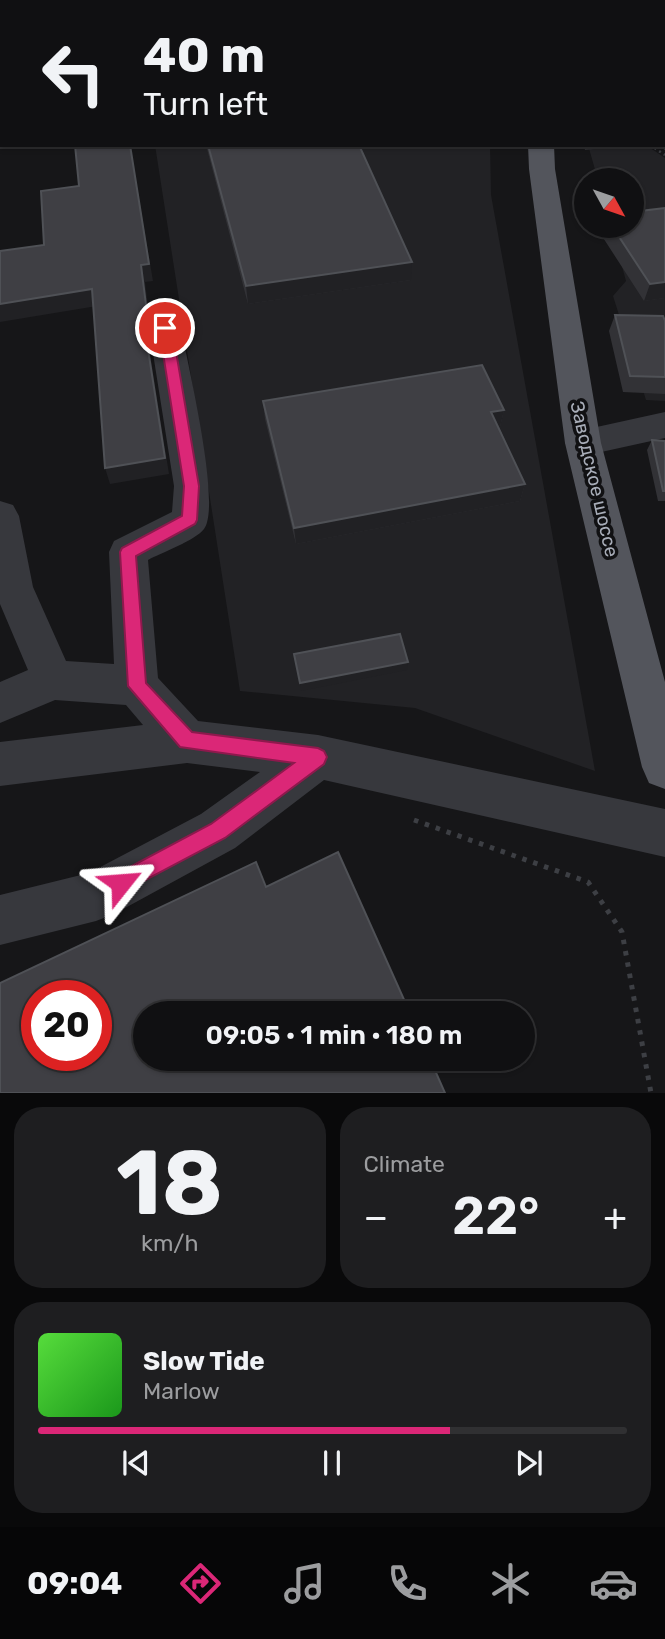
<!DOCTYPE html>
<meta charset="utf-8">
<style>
body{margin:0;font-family:Rubik,sans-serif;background:#1e1e20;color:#f1f3f6;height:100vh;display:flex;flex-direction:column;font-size:26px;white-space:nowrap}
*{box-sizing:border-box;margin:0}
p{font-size:23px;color:#9c9d9f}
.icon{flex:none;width:38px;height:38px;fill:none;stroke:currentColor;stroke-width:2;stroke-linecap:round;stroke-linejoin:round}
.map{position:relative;height:1093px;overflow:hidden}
.side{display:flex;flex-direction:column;gap:14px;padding:14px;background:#09090a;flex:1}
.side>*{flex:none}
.banner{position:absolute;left:0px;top:0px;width:665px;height:147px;box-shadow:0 2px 5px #0004,0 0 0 2px #303032;background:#101012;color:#f1f3f6;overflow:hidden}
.needle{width:46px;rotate:130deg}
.buttons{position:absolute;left:574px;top:168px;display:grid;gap:14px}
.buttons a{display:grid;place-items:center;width:70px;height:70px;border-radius:50%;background:#101012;box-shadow:0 2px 5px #0004,0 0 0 2px #303032;font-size:35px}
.speed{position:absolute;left:21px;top:980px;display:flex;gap:14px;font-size:35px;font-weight:700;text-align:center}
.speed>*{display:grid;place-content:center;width:91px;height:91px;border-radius:50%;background:#101012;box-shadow:0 2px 5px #0004,0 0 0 2px #303032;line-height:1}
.speed .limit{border:10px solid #d22;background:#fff;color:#111}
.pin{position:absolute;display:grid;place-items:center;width:60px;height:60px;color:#fff;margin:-30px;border:4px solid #fff;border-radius:50%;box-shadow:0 2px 7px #0007}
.me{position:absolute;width:77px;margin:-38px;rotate:62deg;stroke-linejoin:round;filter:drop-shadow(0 0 5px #0008)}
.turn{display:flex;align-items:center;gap:24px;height:147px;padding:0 28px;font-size:32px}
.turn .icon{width:91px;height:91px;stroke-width:2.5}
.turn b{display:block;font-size:49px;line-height:60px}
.big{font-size:52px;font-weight:600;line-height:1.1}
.side .tile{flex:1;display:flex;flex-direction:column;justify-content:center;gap:10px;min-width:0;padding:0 24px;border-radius:28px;background:#1e1e20}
.side .dial{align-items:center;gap:0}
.dial b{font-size:91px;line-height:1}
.song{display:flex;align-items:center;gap:21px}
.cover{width:84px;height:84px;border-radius:10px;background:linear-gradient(135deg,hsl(110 70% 55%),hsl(120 70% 35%))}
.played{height:7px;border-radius:4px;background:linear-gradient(90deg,#db2777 70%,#303032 70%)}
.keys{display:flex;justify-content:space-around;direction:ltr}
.heat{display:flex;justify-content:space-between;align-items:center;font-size:38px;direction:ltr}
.side .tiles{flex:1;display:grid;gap:14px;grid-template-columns:1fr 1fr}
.tile:last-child{grid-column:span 2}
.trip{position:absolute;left:133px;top:1001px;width:402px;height:70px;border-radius:35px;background:#101012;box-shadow:0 2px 5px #0004,0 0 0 2px #303032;font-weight:600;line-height:70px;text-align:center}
.dock{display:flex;height:112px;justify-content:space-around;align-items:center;background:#060607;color:#9c9d9f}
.dock .icon{width:49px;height:49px}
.dock .current{color:#db2777}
.dock b{font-size:32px;color:#f1f3f6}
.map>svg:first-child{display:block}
</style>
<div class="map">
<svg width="665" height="1093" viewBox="0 0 665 1093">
<rect width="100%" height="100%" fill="#161618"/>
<!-- built -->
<path fill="#222225" d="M0 0H486V2H2V39Z
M155 145H490L491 195 595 771 415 708 240 691Z
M588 145H646L665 158V401L646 400 613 296 626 281 611 226H632V180H598Z"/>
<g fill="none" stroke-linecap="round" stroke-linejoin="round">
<!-- path-far1 -->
<path stroke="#3d3f44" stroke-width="2.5" stroke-dasharray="2 3.5" stroke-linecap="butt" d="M650 145 665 155"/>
<!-- path -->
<path stroke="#3d3f44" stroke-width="5" stroke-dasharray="4.5 7" stroke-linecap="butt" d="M414 820 588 882 622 932 651 1093"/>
<!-- minor -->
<path fill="#37383d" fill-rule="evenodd" d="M36 0H56V2H36Z
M663 46 665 47V64L663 63Z
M165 317 176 321 181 328C187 362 222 505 204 529 196 540 161 553 148 560L158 678 198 721 318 735 665 809V857L324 780 235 848 114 914 96 921 0 945V895L89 873 201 814 260 772 187 763 0 786V742L143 725 126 705 55 700 0 723V682L28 670 0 604V501L13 505 19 516 33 587 66 661 114 664 109 552 114 541 172 512 174 486 149 328 154 321Z
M665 412V438L583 456 571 452 565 443 571 434 583 430Z"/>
<!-- major -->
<path fill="#53555c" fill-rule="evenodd" d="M530 0H550V2H530Z
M528 145H554L555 169 601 443 665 682V789L649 783 642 767 565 443 529 169Z"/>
<defs>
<path id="rail" d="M386 0 390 2
M663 69 665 71
M662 145 665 147"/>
</defs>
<!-- rail casing -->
<use href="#rail" stroke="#4a4c52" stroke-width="5"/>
<!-- rail -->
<use href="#rail" stroke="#111113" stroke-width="3.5" stroke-dasharray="10" stroke-linecap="butt"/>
</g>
<!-- wall -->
<path fill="#323236" d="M0 0H19L20 2H2V95H0Z
M450 0H476V2H450Z
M206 145H359L411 280 248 304Z
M584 145H631L585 150Z
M665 208V298L644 301 600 233 602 226H632Z
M615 315 665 321V394L623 392 609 331Z
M263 401 504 410 500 427H499L525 484 520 501 296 544 265 419Z
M652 440 665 441V501H658L647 450Z"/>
<!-- shaded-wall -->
<path fill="#212124" d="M340 0H358L355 2H337Z
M130 145 153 281 145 282 150 322 146 328 169 474 110 484 105 468 142 311 141 265Z
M412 262 411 280 248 304 246 286Z
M665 282V298L644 301 650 284Z
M92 289 97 306 0 322V304Z
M504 410 500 427 487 429 491 412Z
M525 484 520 501 296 544 294 528Z
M408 662 407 670 301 691 300 683Z"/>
<!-- building -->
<path fill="#3f3f44" stroke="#4f5156" stroke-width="2" fill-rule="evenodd" d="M0 0H18V2H2V81H0Z
M198 0H340L337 2H198Z
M75 145H130L149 264 141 265 146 305 142 311 165 458 105 468 92 289 0 304V251L44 245 41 191 79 186Z
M208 145H359L412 262 246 286Z
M665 208V282L650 284 612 226H632V212Z
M615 315 663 316 665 321V377L630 376Z
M482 365 504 410 491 412 525 484 294 528 263 401Z
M652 440 665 441V491H663Z
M400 634 408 662 300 683 294 654Z
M338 852 410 1013H145V1059H430L445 1093H0V983L256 862 266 887ZM37 996H96V1055H37Z"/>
<!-- route -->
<path fill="#db2777" stroke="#8e194d" stroke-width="2" d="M165 324 172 328 199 486 197 520 195 524 136 556 146 683 192 732 318 748 324 751 327 757 324 764 225 838 121 893 113 890 110 883 113 876 211 824 294 763 180 747 128 686 120 552 122 548 182 516 184 486 159 328Z"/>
<g text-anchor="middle" stroke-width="7" stroke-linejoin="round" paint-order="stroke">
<!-- street labels -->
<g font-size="19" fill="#a8adb8" stroke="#111113">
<text transform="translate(595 479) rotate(77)" y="7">Заводское шоссе</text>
</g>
</g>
</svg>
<div class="buttons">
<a><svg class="needle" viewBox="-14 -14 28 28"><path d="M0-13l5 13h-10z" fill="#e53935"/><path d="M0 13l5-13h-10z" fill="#9c9d9f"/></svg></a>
</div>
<div class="speed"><div class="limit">20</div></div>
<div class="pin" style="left:165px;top:328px;background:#d93025"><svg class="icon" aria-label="arrive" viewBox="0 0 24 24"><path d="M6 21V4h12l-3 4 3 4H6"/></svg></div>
<svg class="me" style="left:121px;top:883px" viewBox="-20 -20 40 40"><path d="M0-17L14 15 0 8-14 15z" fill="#db2777" stroke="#fff" stroke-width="4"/></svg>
<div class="trip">09:05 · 1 min · 180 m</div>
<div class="banner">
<div class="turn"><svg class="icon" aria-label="left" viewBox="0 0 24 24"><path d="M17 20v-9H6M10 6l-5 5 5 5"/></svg><div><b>40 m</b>Turn left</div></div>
</div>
</div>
<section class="side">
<div class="tiles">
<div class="tile dial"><b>18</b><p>km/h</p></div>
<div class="tile"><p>Climate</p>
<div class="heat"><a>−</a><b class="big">22°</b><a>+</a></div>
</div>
<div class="tile">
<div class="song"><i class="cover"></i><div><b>Slow Tide</b><p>Marlow</p></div></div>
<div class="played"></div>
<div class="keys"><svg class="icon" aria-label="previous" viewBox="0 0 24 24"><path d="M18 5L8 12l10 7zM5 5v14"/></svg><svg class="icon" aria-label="pause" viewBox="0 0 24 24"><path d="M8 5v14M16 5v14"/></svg><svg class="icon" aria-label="next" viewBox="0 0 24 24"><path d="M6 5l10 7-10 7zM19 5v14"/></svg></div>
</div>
</div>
</section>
<nav class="dock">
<b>09:04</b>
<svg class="icon current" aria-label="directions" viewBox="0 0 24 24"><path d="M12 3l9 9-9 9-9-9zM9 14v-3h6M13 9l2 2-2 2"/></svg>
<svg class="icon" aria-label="music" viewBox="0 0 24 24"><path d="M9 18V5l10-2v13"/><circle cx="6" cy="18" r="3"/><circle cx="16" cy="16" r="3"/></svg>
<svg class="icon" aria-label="phone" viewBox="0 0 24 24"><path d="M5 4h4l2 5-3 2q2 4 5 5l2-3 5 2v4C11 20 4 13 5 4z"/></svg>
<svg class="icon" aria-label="climate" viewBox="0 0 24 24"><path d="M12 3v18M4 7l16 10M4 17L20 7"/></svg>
<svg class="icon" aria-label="car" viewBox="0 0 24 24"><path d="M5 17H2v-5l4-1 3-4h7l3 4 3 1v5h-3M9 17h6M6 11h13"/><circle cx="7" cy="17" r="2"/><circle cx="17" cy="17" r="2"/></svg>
</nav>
